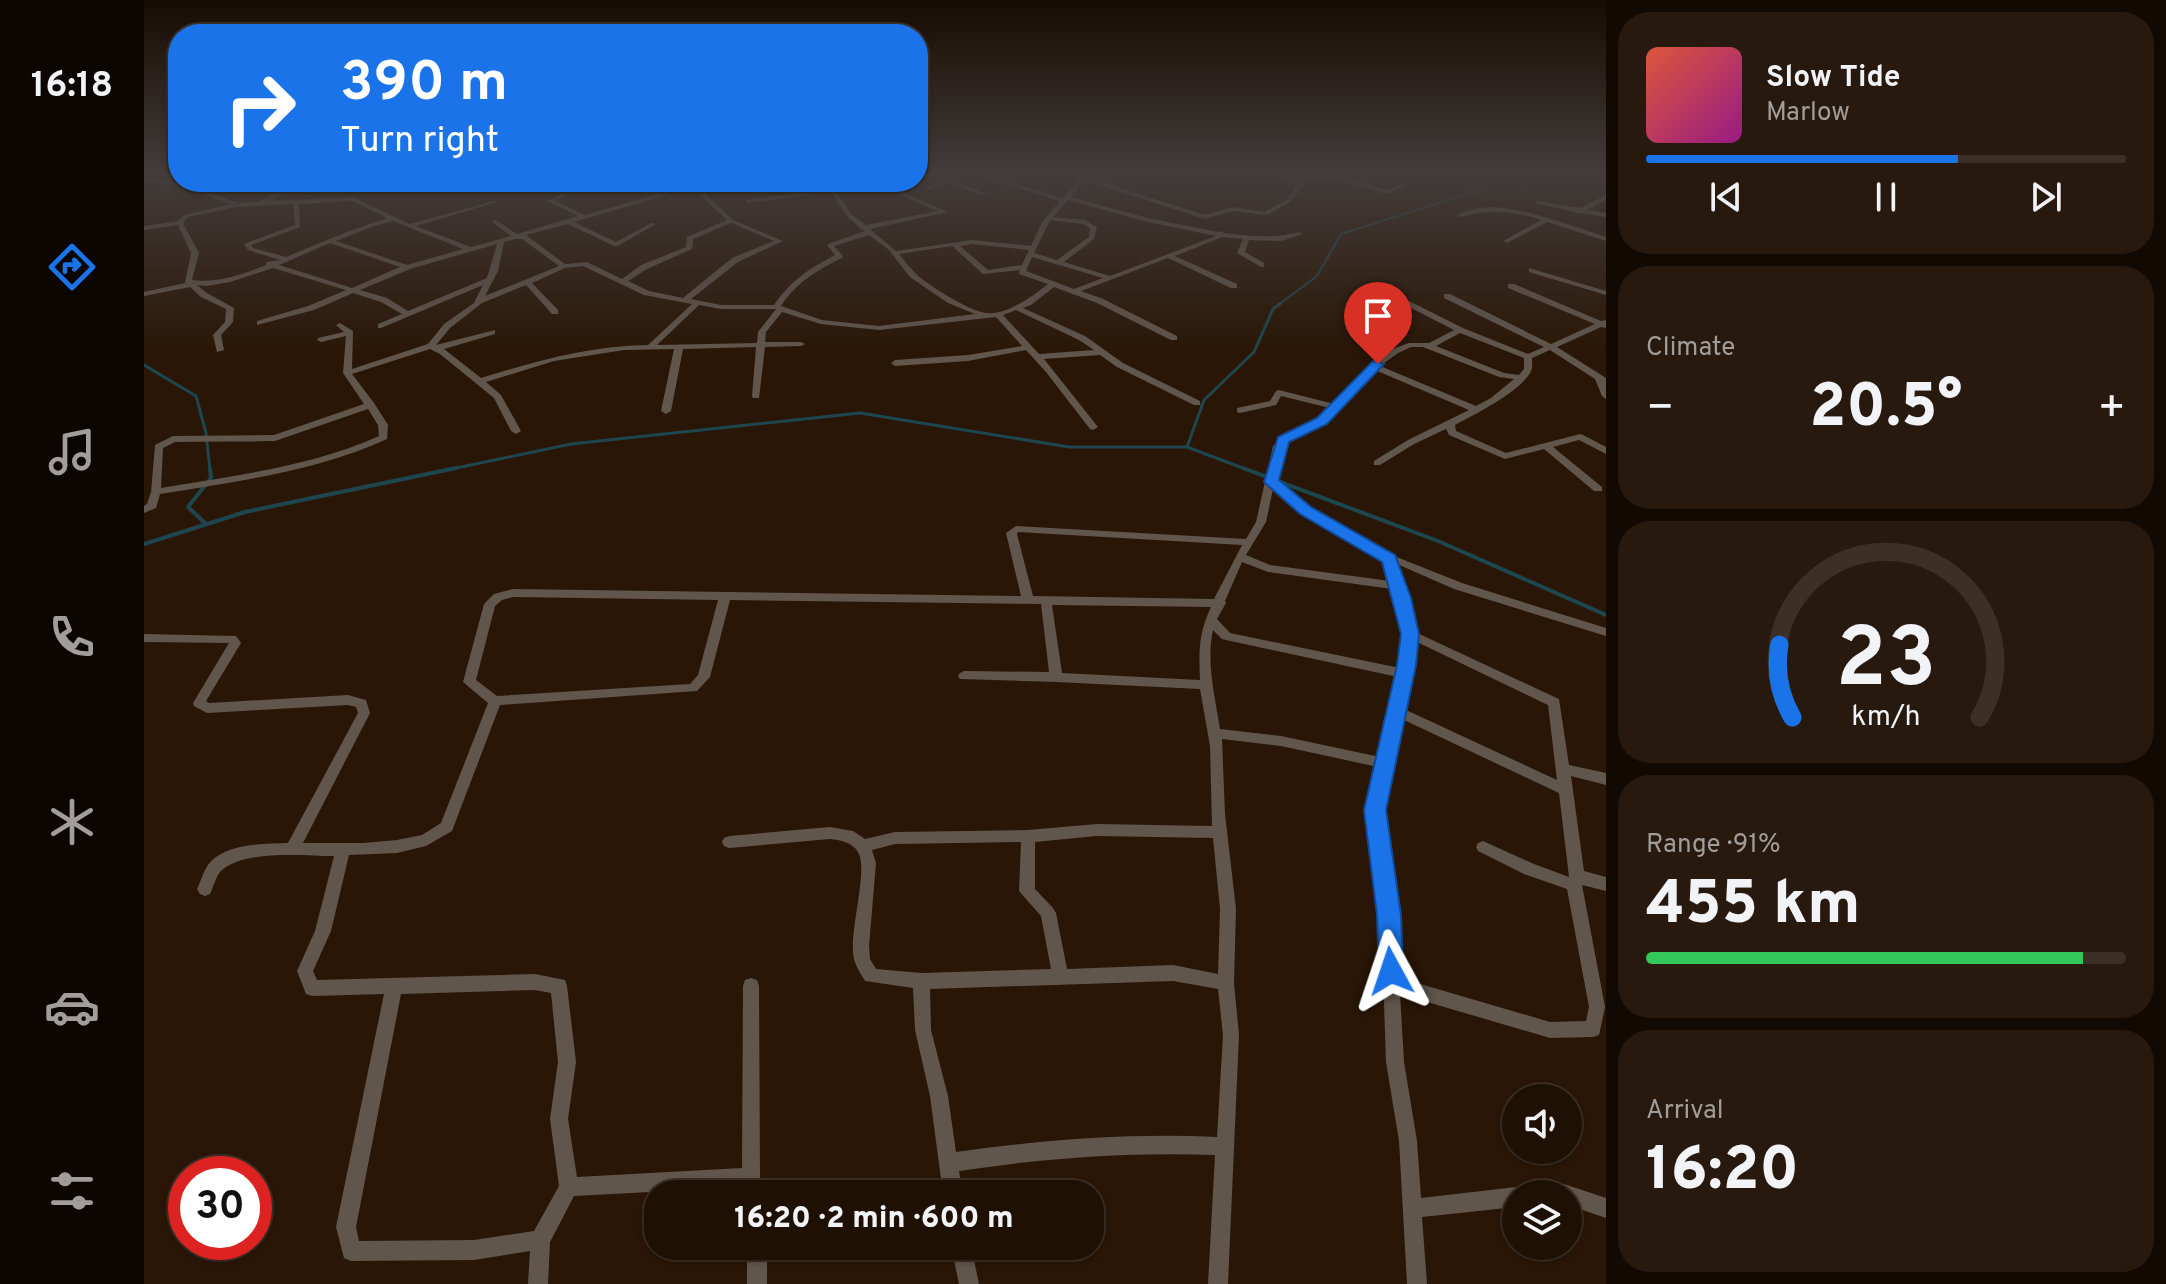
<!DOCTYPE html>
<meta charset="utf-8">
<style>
body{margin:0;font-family:Overpass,sans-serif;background:#27190e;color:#f1f3f6;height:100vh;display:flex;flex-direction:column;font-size:30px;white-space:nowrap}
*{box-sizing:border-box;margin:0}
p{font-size:26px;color:#a19d9a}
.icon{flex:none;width:44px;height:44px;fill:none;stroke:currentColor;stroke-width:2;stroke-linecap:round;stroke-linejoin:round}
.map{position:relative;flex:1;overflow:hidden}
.details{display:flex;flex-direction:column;gap:12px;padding:12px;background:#110902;width:560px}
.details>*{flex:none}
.guide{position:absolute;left:24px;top:24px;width:760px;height:168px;border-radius:32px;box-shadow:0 2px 6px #0004,0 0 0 2px #3c3026;background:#1a73e8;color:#fff;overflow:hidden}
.buttons{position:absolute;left:1358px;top:1084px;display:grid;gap:16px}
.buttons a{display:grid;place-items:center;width:80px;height:80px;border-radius:50%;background:#1f1004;box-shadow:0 2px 6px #0004,0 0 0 2px #3c3026;font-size:40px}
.speed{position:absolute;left:24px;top:1156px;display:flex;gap:16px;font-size:40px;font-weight:700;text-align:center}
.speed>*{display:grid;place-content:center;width:104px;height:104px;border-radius:50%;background:#1f1004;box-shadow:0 2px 6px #0004,0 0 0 2px #3c3026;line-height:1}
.speed .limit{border:12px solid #d22;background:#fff;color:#111}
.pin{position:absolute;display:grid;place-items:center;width:68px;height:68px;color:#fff;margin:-82px -34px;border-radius:50% 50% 50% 0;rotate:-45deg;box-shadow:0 0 8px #0007}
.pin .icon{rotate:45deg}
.me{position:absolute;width:88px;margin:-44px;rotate:355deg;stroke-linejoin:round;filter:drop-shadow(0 0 6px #0008)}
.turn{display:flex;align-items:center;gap:28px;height:168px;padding:0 40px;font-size:36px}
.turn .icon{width:104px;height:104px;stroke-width:2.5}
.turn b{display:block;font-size:56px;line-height:68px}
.big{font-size:60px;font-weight:800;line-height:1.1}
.details .tile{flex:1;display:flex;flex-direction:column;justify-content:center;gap:12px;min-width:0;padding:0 28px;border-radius:32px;background:#27190e}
.details .dial{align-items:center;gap:0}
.dial svg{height:208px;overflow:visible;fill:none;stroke:#3c3026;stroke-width:7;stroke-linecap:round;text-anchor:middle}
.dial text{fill:#f1f3f6;stroke:none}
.song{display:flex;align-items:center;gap:24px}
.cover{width:96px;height:96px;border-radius:12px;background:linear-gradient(135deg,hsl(10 70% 55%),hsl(310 70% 35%))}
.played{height:8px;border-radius:4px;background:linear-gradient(90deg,#1a73e8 65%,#3c3026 65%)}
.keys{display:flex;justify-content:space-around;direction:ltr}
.heat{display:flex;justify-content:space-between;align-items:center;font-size:44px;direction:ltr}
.charge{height:12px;border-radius:6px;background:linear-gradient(90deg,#34c759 91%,#3c3026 0)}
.trip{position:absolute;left:500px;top:1180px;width:460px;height:80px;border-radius:32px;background:#1f1004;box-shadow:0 2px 6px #0004,0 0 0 2px #3c3026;font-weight:800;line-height:80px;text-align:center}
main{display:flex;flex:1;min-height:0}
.menu{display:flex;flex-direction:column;width:144px;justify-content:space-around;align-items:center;background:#0c0602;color:#a19d9a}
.menu .icon{width:56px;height:56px}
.menu .selected{color:#1a73e8}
.menu b{font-size:36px;color:#f1f3f6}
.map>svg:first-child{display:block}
</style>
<main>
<nav class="menu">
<b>16:18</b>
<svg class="icon selected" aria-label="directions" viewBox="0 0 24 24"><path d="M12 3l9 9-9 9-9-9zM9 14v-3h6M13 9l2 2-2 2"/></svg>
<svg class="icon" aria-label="music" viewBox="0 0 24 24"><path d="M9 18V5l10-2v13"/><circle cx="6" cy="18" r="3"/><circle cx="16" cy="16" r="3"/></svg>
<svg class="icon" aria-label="phone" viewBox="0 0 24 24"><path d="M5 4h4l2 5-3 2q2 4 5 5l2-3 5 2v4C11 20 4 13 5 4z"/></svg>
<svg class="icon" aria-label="climate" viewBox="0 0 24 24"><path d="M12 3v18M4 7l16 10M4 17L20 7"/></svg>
<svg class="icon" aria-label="car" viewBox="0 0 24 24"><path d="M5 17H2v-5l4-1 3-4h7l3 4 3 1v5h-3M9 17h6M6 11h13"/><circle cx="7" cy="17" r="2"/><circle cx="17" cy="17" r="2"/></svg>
<svg class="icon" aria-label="filters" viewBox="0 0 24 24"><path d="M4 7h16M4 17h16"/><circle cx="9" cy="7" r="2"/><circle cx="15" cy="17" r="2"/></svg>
</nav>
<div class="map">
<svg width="1462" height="1284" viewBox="0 0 1462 1284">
<rect width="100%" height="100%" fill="#291606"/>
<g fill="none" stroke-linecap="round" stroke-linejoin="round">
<!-- stream-far2 -->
<path stroke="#1e464e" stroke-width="2" d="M1134 305 1173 276 1197 234 1342 188"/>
<!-- stream-far1 -->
<path stroke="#1e464e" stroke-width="3" d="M0 365 52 396 62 433 66 470
M1043 447 1060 400 1110 352 1129 309 1137 303
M303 470 427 444 716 413 925 447H1043L1104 470"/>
<!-- stream -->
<path stroke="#1e464e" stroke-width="4" d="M1099 468 1294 541 1462 615
M62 524 44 507 67 478 66 468
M0 544 101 512 312 468"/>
<!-- minor -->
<path fill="#61564c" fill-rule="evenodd" d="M811 175H818L808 180 843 194 838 195 803 182 786 189 781 188Z
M834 175H842L918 198 933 182 928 175H936L1061 215 1089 207 1120 212 1142 200 1153 186 1136 175H1191L1243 190 1257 184 1262 185 1243 194 1189 178 1149 179 1159 185V187L1146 202 1123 215 1089 211 1061 219 937 179 939 182 927 197 1004 218 1074 232 1077 231 1080 233C1106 236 1129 239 1155 232L1158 234 1137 241 1105 240 1101 252 1120 263V267H1117L1093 253 1099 239 1078 237 1031 256 1093 284V288H1087L1024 258 937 291 959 299 1033 336V340H1027L953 303 910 287 887 305 879 308 941 336 979 363 1056 401V405H1050L973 367 956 355 900 359 954 427 949 430 946 429 902 372 882 350 824 361 751 366 747 363 751 360 824 355 878 346 852 317 735 330 677 324 638 312 622 332 621 342H657L661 344 657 346 621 347 615 398H609L608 396 612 347 539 349 527 411 522 414 517 411 530 349 480 350 410 361 342 382 357 395 377 431 372 434 367 431 350 398 296 354 286 349 208 374 230 403 244 425 243 439C171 472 94 481 16 494L12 508 0 513V506L3 504 7 492 11 445 29 436 130 435 220 404 199 373 202 336 177 342 173 340 174 338 200 332 192 325 196 323 209 331 208 369 284 344 300 324 330 303 339 285 237 328H234V324L258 314 237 302 209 293 170 310 113 325V321L164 306 202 290 129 268 86 282 62 286 53 285 63 293 90 308 89 322 77 335 80 350 73 352 69 335 81 322 82 309 57 297 46 287 0 296V292L41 283 47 253 34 225 0 230V226L34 221 40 215 86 204 35 186 0 181V177L38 183 95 203 114 202 152 182H160L125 201 209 197 266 224 353 200V202L272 226 327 247 367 236 348 222V220H352L373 234 434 216 403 201 419 193 415 189 418 185 440 182 422 187 425 194 411 201 441 215 546 184 573 182 554 187 589 220 639 241 594 262 547 299 577 305H630C646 281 666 268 691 255L683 245 684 244 721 231 716 229 715 227 703 216 687 192 604 203 602 202V200L684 189 680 182H686L707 214 722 225 794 211 746 191V189L748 188 804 212 726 229 752 251 828 240 887 246 898 222 916 201ZM548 188 583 220 543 237 542 247 497 265 478 279 443 262 421 264 382 235 424 224 470 246H474L512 224 507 223 472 242 430 222ZM924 200 1004 222 1072 236 966 276 920 262 950 239 953 227 941 220 909 217ZM208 201 243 218 200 233 142 257 109 248 107 245 156 227 155 204ZM149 204 151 225 100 244 104 250 136 260 122 262V265C98 275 74 283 48 280L55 253 39 223 44 217 92 207ZM906 220 939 224 946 228 945 237 913 260 890 253ZM249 221 319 249 263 265 192 241 230 226ZM587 223 630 241 588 258 539 298 505 291 484 281 503 269 548 249 549 239ZM725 235 745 250 766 277 804 303 831 314 735 326 678 320 637 306C652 283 673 270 698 258L699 256 690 246ZM371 239H378L415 266 341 296 354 271 360 242ZM186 243 256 267 208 288 135 265ZM353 244 343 278 264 311 243 298 216 290 266 269ZM828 244 885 250 878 265 844 270 816 246ZM808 246 839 274 876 270 875 274 904 284C889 296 863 315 843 313 826 312 784 285 772 274 766 268 761 261 755 254ZM888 257 959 278 930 289 882 271ZM439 266 500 295 548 304 504 345C444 346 393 361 337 378L300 349 351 334V330L292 345 306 328 338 303 382 285 408 314H414V310L388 283 421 268ZM555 305 577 309H632L614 332 613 343 513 345ZM872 310 935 340 950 350 895 354 859 315ZM224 409 234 425 235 436C166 467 92 475 17 488L19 448 31 442 131 441Z
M1301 175H1308L1305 177Z
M1454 175H1462V178L1455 176Z
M275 182H283L303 193 298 194Z
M326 182H334L323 188H319V186Z
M455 182H483L480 184H458Z
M1462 195V200L1443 210 1462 213V217L1438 213 1434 214 1431 212 1390 203 1393 201 1436 208Z
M1351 207C1390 211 1425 225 1462 237V241L1403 222 1363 243 1360 241 1361 240 1397 220C1369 211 1344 209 1316 217L1313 215 1333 208Z
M1385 268 1462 291V295L1385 272Z
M1364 284H1370L1457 321 1462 320V328L1457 327 1413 347 1462 378V399L1458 396 1451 379 1406 350 1388 358C1388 363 1389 367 1387 371 1377 392 1331 414 1311 425L1312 431 1362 453 1436 434 1439 435 1462 447V454L1435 440 1409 447 1458 487V491H1450L1400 449 1361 459 1305 435 1302 429 1270 444 1236 465H1230V461L1264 440 1325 410 1231 370 1180 424 1142 443 1139 446 1131 480 1166 508 1245 554 1318 583 1462 628V636L1310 589 1253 564 1261 586 1259 588 1271 632 1415 699 1425 765 1462 773V785L1427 776 1440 871 1462 877V891L1438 885 1461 1007 1455 1035 1449 1037 1406 1038 1256 994 1260 1062 1273 1141 1277 1198 1372 1187 1379 1190 1380 1194H1372V1207L1278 1217 1283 1284H1263L1255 1141 1242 1062 1237 915 1224 810 1234 767 1137 746 1078 739 1081 814 1092 909 1090 983 1095 1035 1084 1284H1064L1071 1155C985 1152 900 1158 815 1171L819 1194H799L786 1096 771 1030 769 988 721 981C717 974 712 967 710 959 704 933 725 870 714 852 708 842 696 840 686 839L585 848 580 846 578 842 580 838 585 836 686 827 709 831 721 839 751 832 884 830 953 824 1068 826 1066 746 1056 689 912 682 816 679 814 676 816 673 820 671 905 672 897 604 586 600 566 677 553 691 356 705 308 831 282 846 253 853 205 855 187 931 169 971 173 980 391 974 421 980 423 986 432 1062 424 1119 433 1177 598 1168 599 986 601 980 607 978 613 980 615 986 616 1177 622 1194H602L600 1187 430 1196 406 1242 404 1284H384L386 1251 330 1260 207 1261 200 1258 192 1227 240 994 168 996 162 994 153 971 171 931 190 856C160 856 101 849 77 871 72 876 70 886 66 894L61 896 56 894 53 889C57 881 59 872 64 865 81 843 119 844 144 843L214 713 212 707 204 705 63 713 50 706 49 703 85 643 0 642V634L92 636 97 643 62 701 65 703 204 695 222 700 226 713 159 843H219L253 840 278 835 297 823 344 703 319 682 340 604 350 594 369 589 877 596 862 533 872 526 1102 539 1112 522 1129 446 1140 435 1169 423 1186 408 1137 396 1132 405 1096 413 1093 412V408L1126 401 1132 391 1135 390 1190 404 1221 371 1248 349 1265 343H1285L1310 330 1234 291V287H1237L1319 328 1384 354 1400 347 1300 298V294H1306L1407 344 1451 324 1364 288ZM1316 333 1380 358V369L1375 375 1360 373 1292 346ZM1267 347H1279L1355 377 1370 379 1347 398 1332 406 1236 366 1254 353ZM1129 489 1158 512 1241 561 1246 581 1126 565 1102 555 1122 522ZM874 532 1098 545 1070 599 889 596 873 534ZM1098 562 1124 572 1248 589 1260 634 1256 668 1086 633 1073 619 1082 603 1081 601ZM369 597 574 600 554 675 546 684 353 696 332 680 351 606 358 600ZM908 605 1067 607C1054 635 1055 650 1056 680L918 673ZM1069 630 1078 639 1082 640 1254 677 1248 706 1244 710 1246 714 1236 757 1137 736 1076 729C1071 697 1062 662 1069 630ZM1271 641 1404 705 1413 780 1260 709 1269 665ZM1258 719 1415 793 1425 877 1390 864 1339 841 1334 843 1332 847 1334 851 1380 874 1423 889 1445 1007 1442 1021 1406 1022 1256 978 1253 915 1238 810 1247 768 1250 764 1248 761ZM953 836 1069 838 1076 909 1074 974 1029 965 923 969 912 913 909 908 891 889V842ZM877 842 875 891 897 916 907 969 777 973 732 969 726 959 725 946 732 863 728 850 751 844ZM1029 981 1074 989 1079 1035 1073 1137C985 1133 899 1140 812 1152L804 1096 787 1030 786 989ZM391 990 407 993 414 1062 406 1119 415 1186 390 1231 330 1240 215 1241 212 1227 257 994Z
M1405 1184H1420L1462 1198V1218L1424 1205V1194H1395L1398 1187Z
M603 1246H623V1284H603Z
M807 1246H827L835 1284H815Z"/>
</g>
<!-- sky -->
<linearGradient id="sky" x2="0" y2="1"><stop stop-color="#170c03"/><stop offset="0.49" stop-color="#433c3b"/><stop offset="1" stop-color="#433c3b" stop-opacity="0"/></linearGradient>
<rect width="1462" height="354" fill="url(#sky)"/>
<!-- route -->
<path fill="#1a73e8" stroke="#114b97" stroke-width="2" d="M1229 361 1240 364 1183 424 1145 442 1135 480 1167 507 1251 555 1267 598 1275 634 1272 665 1242 810 1257 915 1259 971 1256 979 1247 982 1238 979 1235 971 1233 915 1220 810 1253 665 1257 634 1238 562 1156 514 1120 482 1134 437 1173 418Z"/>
</svg>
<div class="buttons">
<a><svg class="icon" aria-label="sound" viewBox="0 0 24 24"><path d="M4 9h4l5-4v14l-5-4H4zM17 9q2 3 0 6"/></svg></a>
<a><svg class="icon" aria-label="layers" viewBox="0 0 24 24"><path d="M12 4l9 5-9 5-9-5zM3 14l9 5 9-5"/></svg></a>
</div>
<div class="speed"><div class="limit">30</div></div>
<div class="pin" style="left:1234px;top:364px;background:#d93025"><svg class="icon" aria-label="arrive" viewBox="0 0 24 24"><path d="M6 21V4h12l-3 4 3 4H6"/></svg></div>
<svg class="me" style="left:1247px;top:971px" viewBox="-20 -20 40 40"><path d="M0-17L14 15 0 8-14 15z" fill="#1a73e8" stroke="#fff" stroke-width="4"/></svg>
<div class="trip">16:20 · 2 min · 600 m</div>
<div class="guide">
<div class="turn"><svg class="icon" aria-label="right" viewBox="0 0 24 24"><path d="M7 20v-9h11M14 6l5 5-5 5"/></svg><div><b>390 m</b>Turn right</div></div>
</div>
</div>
<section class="details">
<div class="tile">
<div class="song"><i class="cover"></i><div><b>Slow Tide</b><p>Marlow</p></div></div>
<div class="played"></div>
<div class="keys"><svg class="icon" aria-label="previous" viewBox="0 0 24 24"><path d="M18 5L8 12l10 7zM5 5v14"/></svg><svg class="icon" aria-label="pause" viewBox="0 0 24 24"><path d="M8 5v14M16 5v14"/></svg><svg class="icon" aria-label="next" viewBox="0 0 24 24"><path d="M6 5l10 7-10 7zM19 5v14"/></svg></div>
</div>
<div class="tile"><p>Climate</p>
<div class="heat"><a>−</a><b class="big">20.5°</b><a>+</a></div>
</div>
<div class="tile dial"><svg viewBox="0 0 100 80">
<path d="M14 69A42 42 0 1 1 86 69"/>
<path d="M14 69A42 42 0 0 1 9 41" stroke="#1a73e8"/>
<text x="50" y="56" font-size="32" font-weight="700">23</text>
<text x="50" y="72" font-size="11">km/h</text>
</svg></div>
<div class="tile"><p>Range · 91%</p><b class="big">455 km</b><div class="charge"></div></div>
<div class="tile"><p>Arrival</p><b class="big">16:20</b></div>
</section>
</main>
